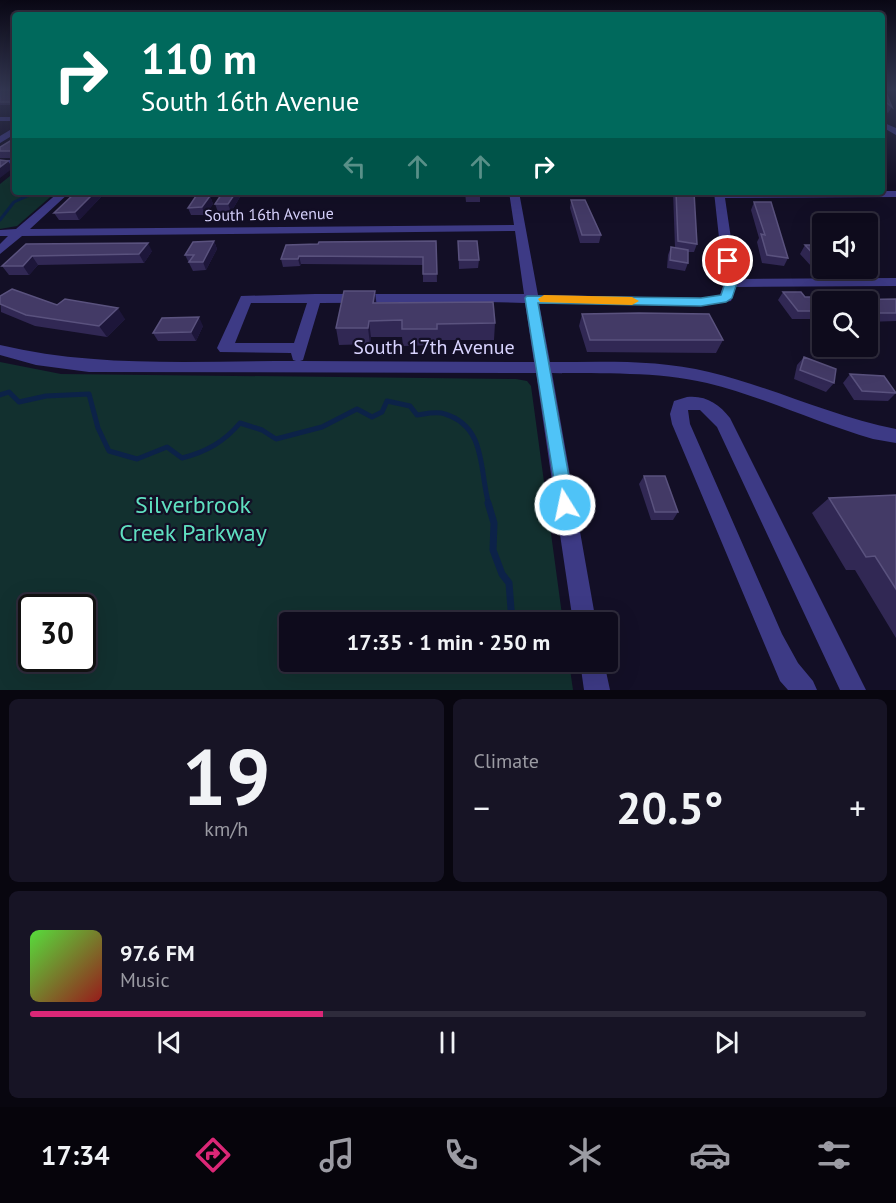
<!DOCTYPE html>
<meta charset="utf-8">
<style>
body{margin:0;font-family:"PT Sans",sans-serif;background:#171425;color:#f1f3f6;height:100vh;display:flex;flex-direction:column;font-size:22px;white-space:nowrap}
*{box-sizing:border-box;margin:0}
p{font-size:20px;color:#9b9ba3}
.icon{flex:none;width:33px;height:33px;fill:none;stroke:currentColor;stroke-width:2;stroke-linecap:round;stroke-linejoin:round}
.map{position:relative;height:690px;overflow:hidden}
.sheet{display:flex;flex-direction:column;gap:9px;padding:9px;background:#08060f;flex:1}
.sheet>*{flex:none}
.banner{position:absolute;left:12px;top:12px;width:873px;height:183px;border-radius:6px;box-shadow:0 6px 24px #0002,0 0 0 2px #2e2b3b;background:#00695c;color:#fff;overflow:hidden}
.tools{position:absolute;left:812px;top:213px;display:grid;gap:12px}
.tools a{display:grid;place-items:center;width:66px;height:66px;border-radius:6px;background:#0e0b1c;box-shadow:0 6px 24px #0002,0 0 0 2px #2e2b3b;font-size:30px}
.speed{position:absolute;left:18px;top:594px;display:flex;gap:12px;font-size:30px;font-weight:700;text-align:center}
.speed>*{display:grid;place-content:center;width:78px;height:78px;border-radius:50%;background:#0e0b1c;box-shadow:0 6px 24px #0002,0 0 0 2px #2e2b3b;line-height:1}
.speed .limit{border:3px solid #111;border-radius:9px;background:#fff;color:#111}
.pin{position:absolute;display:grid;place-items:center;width:51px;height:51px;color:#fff;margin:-26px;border:3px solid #fff;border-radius:50%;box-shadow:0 2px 6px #0007}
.me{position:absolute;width:66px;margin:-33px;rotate:350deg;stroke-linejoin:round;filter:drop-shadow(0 0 4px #0008)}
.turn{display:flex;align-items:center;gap:21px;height:126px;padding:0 30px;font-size:27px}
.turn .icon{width:78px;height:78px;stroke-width:2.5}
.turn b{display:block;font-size:42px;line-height:51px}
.lanes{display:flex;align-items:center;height:57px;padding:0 30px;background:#0003;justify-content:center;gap:30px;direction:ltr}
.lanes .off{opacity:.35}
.big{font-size:45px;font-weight:700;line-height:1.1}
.sheet .card{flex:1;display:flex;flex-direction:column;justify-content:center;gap:9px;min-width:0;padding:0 21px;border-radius:9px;background:#171425}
.sheet .dial{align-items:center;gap:0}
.dial b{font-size:78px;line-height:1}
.song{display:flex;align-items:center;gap:18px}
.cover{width:72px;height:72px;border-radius:9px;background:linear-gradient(135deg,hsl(110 70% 55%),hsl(0 70% 35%))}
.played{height:6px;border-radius:3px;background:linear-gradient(90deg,#db2777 35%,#2e2b3b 35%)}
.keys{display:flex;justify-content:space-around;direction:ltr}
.heat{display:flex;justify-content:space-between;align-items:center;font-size:33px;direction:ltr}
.sheet .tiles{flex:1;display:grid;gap:9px;grid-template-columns:1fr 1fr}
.card:last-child{grid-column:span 2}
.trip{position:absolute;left:279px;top:612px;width:339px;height:60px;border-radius:6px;background:#0e0b1c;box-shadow:0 6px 24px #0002,0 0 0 2px #2e2b3b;font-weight:700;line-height:60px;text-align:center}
.tabs{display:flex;height:96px;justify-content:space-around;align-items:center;background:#06040b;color:#9b9ba3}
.tabs .icon{width:42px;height:42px}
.tabs .selected{color:#db2777}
.tabs b{font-size:27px;color:#f1f3f6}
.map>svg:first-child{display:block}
</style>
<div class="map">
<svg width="896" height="690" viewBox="0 0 896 690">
<rect width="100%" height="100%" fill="#130f26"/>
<!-- green -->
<path fill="#12302f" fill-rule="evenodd" d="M15 172V192H56L17 226 0 229V184Z
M0 362 61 374 516 379 527 381 531 386 563 622H290V662H569L573 690H0ZM32 608H82V658H32Z"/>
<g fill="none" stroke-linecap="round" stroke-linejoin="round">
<!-- stream-far2 -->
<path stroke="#0c2248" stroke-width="3" d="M0 220 14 202 36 192"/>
<!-- stream-far1 -->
<path stroke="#0c2248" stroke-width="5" d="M0 395 9 392 19 402 46 396 89 394 98 428 109 451 137 459 167 447 182 458C206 452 224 442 240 423L262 430 276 439 322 427 357 409 372 417 382 412 387 401 410 406 417 415C425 414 437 411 445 414 487 427 479 471 489 505"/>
<!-- stream -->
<path stroke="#0c2248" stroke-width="7" d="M488 503 494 523 493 550 502 574 509 583 512 622"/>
<!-- minor -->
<path fill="#3d3a85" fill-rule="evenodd" d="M0 117H15V121H0Z
M882 122 896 128V135L882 127Z
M15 127V134L0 143V136Z
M0 160H15V166H0Z
M882 191H896V197L725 198 737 279 896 278V286L736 287 731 301 701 306 539 303 550 362C603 362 657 359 709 372 772 387 831 416 896 429V443L873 439C817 423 764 397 707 383 656 371 604 374 552 373L596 622H573L536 373 89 372 36 365 0 355V345C96 368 197 361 296 361L293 360 291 353 220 352 217 348 241 296 315 294H524L515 231 22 236 0 254V244L8 236H0V230L16 229 59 192H70L30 229 514 225 509 192H519L538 295 701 298 720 295 724 283 714 192ZM486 302 525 303 534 362 300 361 303 360 320 303ZM251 303H307L294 343H235Z
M687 397C706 395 719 404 730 418L866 690H840L717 427 700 410H688L690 424 782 634 798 663 813 681 817 690H788L780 681 672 424 670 414 674 401Z
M580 662H604L610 690H584Z"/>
</g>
<!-- wall -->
<path fill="#312854" d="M0 90H15V105H0Z
M882 90 892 107 888 113 882 109Z
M15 141V161L13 158H0V147Z
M76 192H106L79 220H59L54 213Z
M223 192H243L231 212H218L215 204Z
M465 192H480V202H466Z
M673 192H694L697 244 694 252H688V263L685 271 667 268 668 255 671 247 675 248Z
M210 196 213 204 205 215H191L188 208Z
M571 200 601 235 599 243H580L570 208Z
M754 202 788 258 784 266 762 263 757 242 759 238 751 210Z
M214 241 217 249 206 270 193 271 185 255Z
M436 241 437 282H423V265L301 264 300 266 283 267 281 259 286 245Z
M458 241 479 260 478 268 459 269Z
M26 244 152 251 144 263 38 265 29 275H9L2 266Z
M805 245H822V266H811L800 254Z
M783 292 805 297 841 300 896 299V321L867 322V302H822V319H792L778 300Z
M0 296 57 305 125 319 107 337 35 326 1 312Z
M376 303 495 323 494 340H438V345L403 346 402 337H371L370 344 339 345 336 328Z
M582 314 723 340 716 353 587 352 579 326Z
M203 326 196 341H158L153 333Z
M804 357 834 383 826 392 794 379 797 365Z
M850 374 896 392V393L888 401 854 400 843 383Z
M644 476 678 512 673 520H651L639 484Z
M896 495V638L855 570H846L812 513 829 498Z"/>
<!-- shaded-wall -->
<path fill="#1d163a" d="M8 161 13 168 0 178V167Z
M95 192H106L79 220 75 212Z
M236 192H243L231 212 228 204Z
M210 196 213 204 205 215 202 207Z
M214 241 217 249 206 270 203 262Z
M148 243 152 251 144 263 139 254Z
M32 256 38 265 29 275 23 266Z
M299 256 301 264 300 266 298 259Z
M375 291 377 308 373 303Z
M118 308 125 319 107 337 99 326Z
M199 317 203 326 196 341 191 332Z
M369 321 371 337 370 344 368 328Z"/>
<!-- building -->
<path fill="#433a66" stroke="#5a527e" stroke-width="1.5" d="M0 90H15V102H0Z
M882 90H885L892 107 882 99Z
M10 141H15V156L13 158 12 151H0V147Z
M0 160 8 161 0 167Z
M76 192H95L75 212 54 213Z
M223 192H236L228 204H215Z
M466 192H480V195L467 196Z
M676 192H694L697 244 678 241Z
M196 196H210L202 207 188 208Z
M571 200H585L601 235H582Z
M754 202H771L788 258 767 255 761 234 765 235Z
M214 241 203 262H189L194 255H185L193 242Z
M436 241 437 274H423V257L299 256 298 259H281L286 245 318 244 319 242Z
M458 241H477L479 260H459Z
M148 243 139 254 32 256 23 266H2L26 244Z
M805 245H822V257H816Z
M671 247 688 250V263L670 260Z
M12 289 57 305 65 299 118 308 99 326 26 315 0 304V296Z
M344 291H375L373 303 493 302 495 323 437 324V329H402V320L369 321 368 328H336Z
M783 292H801L805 297H838L841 300 896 299V313H867V302H822V311H798Z
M639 313 709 314 723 340H590L582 314Z
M199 317 191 332 153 333 162 318Z
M804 357 836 369 834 383 800 370Z
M850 374 884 376 896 393 862 391Z
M644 476H665L678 512H655Z
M896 495V589L875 556 866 557 829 498Z"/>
<!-- sky -->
<linearGradient id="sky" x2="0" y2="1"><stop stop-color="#0a0815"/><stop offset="0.48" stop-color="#333752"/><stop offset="1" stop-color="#333752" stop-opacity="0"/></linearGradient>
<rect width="896" height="186" fill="url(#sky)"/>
<!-- route -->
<path fill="#4fc3f7" stroke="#337fa1" stroke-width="1.5" d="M728 258 734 261 737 283 732 298 726 302 701 306 538 303 574 505 571 511 565 513 559 511 525 298 527 296 701 298 721 295 725 283 722 261Z"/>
<!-- slow -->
<path fill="#f59e0b" d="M544 295 632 297 639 301 632 305 540 302 538 299Z"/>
<g text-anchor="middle" stroke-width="4.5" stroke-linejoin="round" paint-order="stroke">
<!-- far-street labels -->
<g font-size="16" fill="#d9d4ff" stroke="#130f26">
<text transform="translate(269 214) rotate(-1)" y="6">South 16th Avenue</text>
</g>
<!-- street labels -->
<g font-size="20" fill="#d9d4ff" stroke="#130f26">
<text x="434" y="354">South 17th Avenue</text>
</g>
<!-- near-park labels -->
<g font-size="24" fill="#5fe0c0" stroke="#130f26">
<text x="193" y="513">Silverbrook<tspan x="193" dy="28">Creek Parkway</tspan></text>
</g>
</g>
</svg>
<div class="tools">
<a><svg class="icon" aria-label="sound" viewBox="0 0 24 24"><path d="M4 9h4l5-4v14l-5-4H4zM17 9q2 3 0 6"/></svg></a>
<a><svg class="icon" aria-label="search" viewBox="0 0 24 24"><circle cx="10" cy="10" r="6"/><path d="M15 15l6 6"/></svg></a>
</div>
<div class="speed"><div class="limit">30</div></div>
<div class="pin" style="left:728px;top:261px;background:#d93025"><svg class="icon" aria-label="arrive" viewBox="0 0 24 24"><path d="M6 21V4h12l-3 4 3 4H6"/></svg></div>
<svg class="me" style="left:565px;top:505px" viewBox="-20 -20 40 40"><circle r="17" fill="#4fc3f7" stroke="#fff" stroke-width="3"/><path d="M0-11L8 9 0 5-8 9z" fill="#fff"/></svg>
<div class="trip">17:35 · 1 min · 250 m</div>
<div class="banner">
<div class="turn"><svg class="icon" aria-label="right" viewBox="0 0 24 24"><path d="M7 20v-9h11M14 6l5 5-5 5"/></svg><div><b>110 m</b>South 16th Avenue</div></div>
<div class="lanes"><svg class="icon off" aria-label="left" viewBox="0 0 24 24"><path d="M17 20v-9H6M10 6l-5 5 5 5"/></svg><svg class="icon off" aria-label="ahead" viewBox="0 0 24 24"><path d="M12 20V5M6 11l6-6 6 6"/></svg><svg class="icon off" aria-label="ahead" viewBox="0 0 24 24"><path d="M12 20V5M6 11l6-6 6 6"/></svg><svg class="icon" aria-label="right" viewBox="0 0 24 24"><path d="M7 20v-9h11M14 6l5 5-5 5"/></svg></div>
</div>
</div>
<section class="sheet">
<div class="tiles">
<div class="card dial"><b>19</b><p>km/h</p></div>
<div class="card"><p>Climate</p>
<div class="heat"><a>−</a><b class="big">20.5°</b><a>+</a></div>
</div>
<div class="card">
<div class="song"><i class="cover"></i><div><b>97.6 FM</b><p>Music</p></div></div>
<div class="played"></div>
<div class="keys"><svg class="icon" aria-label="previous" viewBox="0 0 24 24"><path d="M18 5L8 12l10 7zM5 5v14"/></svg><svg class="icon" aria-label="pause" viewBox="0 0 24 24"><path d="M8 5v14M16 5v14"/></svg><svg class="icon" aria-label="next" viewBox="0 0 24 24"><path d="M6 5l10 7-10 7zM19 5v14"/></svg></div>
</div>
</div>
</section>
<nav class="tabs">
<b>17:34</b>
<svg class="icon selected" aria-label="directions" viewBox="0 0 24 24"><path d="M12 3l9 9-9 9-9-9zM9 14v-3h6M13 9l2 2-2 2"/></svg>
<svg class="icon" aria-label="music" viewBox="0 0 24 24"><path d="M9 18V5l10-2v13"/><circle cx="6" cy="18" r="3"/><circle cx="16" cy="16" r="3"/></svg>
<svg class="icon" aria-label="phone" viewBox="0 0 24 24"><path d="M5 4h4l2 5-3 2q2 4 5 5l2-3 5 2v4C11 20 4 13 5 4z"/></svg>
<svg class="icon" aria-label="climate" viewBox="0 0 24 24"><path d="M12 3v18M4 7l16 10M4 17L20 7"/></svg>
<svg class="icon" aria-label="car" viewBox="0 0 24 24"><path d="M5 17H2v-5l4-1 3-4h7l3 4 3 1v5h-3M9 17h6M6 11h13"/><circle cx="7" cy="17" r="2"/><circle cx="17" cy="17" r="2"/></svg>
<svg class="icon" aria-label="filters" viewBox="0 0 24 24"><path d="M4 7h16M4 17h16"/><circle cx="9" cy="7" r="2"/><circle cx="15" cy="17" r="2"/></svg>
</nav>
